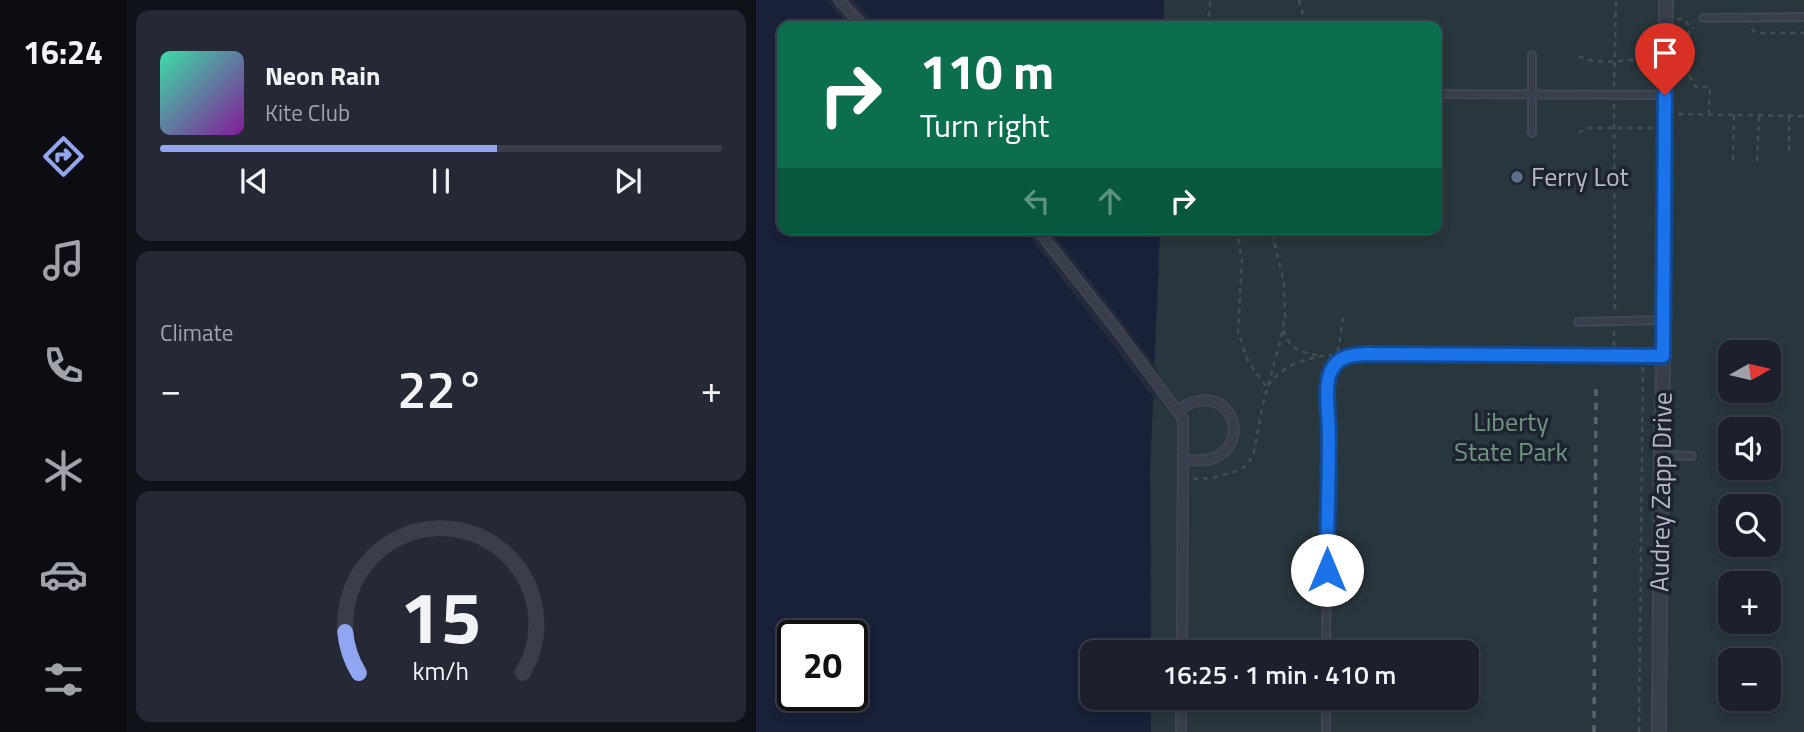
<!DOCTYPE html>
<meta charset="utf-8">
<style>
body{margin:0;font-family:"Titillium Web",sans-serif;background:#252835;color:#f1f3f6;height:100vh;display:flex;flex-direction:column;font-size:26px;white-space:nowrap}
*{box-sizing:border-box;margin:0}
p{font-size:23px;color:#a0a3aa}
.icon{flex:none;width:38px;height:38px;fill:none;stroke:currentColor;stroke-width:2;stroke-linecap:round;stroke-linejoin:round}
.map{position:relative;flex:1;overflow:hidden}
.side{display:flex;flex-direction:column;gap:10px;padding:10px;background:#0f1219;width:630px}
.side>*{flex:none}
.hud{position:absolute;left:21px;top:21px;width:665px;height:214px;border-radius:14px;box-shadow:0 4px 10px #0003,0 0 0 2px #3a3e49;background:#0b6e4f;color:#fff;overflow:hidden}
.needle{width:46px;rotate:82deg}
.tools{position:absolute;left:962px;top:340px;display:grid;gap:14px}
.tools a{display:grid;place-items:center;width:63px;height:63px;border-radius:14px;background:#1c202d;box-shadow:0 4px 10px #0003,0 0 0 2px #3a3e49;font-size:35px}
.speed{position:absolute;left:21px;top:620px;display:flex;gap:14px;font-size:35px;font-weight:700;text-align:center}
.speed>*{display:grid;place-content:center;width:91px;height:91px;border-radius:50%;background:#1c202d;box-shadow:0 4px 10px #0003,0 0 0 2px #3a3e49;line-height:1}
.speed .limit{border:4px solid #111;border-radius:10px;background:#fff;color:#111}
.pin{position:absolute;display:grid;place-items:center;width:60px;height:60px;color:#fff;margin:-72px -30px;border-radius:50% 50% 50% 0;rotate:-45deg;box-shadow:0 0 7px #0007}
.pin .icon{rotate:45deg}
.me{position:absolute;width:77px;margin:-38px;rotate:0deg;stroke-linejoin:round;filter:drop-shadow(0 0 5px #0008)}
.turn{display:flex;align-items:center;gap:24px;height:147px;padding:0 28px;font-size:32px}
.turn .icon{width:91px;height:91px;stroke-width:2.5}
.turn b{display:block;font-size:49px;line-height:60px}
.lanes{display:flex;align-items:center;height:66px;padding:0 28px;background:#0003;justify-content:center;gap:35px;direction:ltr}
.lanes .off{opacity:.35}
.big{font-size:52px;font-weight:600;line-height:1.1}
.side .tile{flex:1;display:flex;flex-direction:column;justify-content:center;gap:10px;min-width:0;padding:0 24px;border-radius:14px;background:#252835}
.side .dial{align-items:center;gap:0}
.dial svg{height:182px;overflow:visible;fill:none;stroke:#3a3e49;stroke-width:7;stroke-linecap:round;text-anchor:middle}
.dial text{fill:#f1f3f6;stroke:none}
.song{display:flex;align-items:center;gap:21px}
.cover{width:84px;height:84px;border-radius:10px;background:linear-gradient(135deg,hsl(160 70% 55%),hsl(290 70% 35%))}
.played{height:7px;border-radius:4px;background:linear-gradient(90deg,#91a5f0 60%,#3a3e49 60%)}
.keys{display:flex;justify-content:space-around;direction:ltr}
.heat{display:flex;justify-content:space-between;align-items:center;font-size:38px;direction:ltr}
.trip{position:absolute;left:324px;top:640px;width:399px;height:70px;border-radius:14px;background:#1c202d;box-shadow:0 4px 10px #0003,0 0 0 2px #3a3e49;font-weight:600;line-height:70px;text-align:center}
main{display:flex;flex:1;min-height:0}
.dock{display:flex;flex-direction:column;width:126px;justify-content:space-around;align-items:center;background:#0b0d12;color:#a0a3aa}
.dock .icon{width:49px;height:49px}
.dock .active{color:#91a5f0}
.dock b{font-size:32px;color:#f1f3f6}
.map>svg:first-child{display:block}
</style>
<main>
<nav class="dock">
<b>16:24</b>
<svg class="icon active" aria-label="directions" viewBox="0 0 24 24"><path d="M12 3l9 9-9 9-9-9zM9 14v-3h6M13 9l2 2-2 2"/></svg>
<svg class="icon" aria-label="music" viewBox="0 0 24 24"><path d="M9 18V5l10-2v13"/><circle cx="6" cy="18" r="3"/><circle cx="16" cy="16" r="3"/></svg>
<svg class="icon" aria-label="phone" viewBox="0 0 24 24"><path d="M5 4h4l2 5-3 2q2 4 5 5l2-3 5 2v4C11 20 4 13 5 4z"/></svg>
<svg class="icon" aria-label="climate" viewBox="0 0 24 24"><path d="M12 3v18M4 7l16 10M4 17L20 7"/></svg>
<svg class="icon" aria-label="car" viewBox="0 0 24 24"><path d="M5 17H2v-5l4-1 3-4h7l3 4 3 1v5h-3M9 17h6M6 11h13"/><circle cx="7" cy="17" r="2"/><circle cx="17" cy="17" r="2"/></svg>
<svg class="icon" aria-label="filters" viewBox="0 0 24 24"><path d="M4 7h16M4 17h16"/><circle cx="9" cy="7" r="2"/><circle cx="15" cy="17" r="2"/></svg>
</nav>
<section class="side">
<div class="tile">
<div class="song"><i class="cover"></i><div><b>Neon Rain</b><p>Kite Club</p></div></div>
<div class="played"></div>
<div class="keys"><svg class="icon" aria-label="previous" viewBox="0 0 24 24"><path d="M18 5L8 12l10 7zM5 5v14"/></svg><svg class="icon" aria-label="pause" viewBox="0 0 24 24"><path d="M8 5v14M16 5v14"/></svg><svg class="icon" aria-label="next" viewBox="0 0 24 24"><path d="M6 5l10 7-10 7zM19 5v14"/></svg></div>
</div>
<div class="tile"><p>Climate</p>
<div class="heat"><a>−</a><b class="big">22°</b><a>+</a></div>
</div>
<div class="tile dial"><svg viewBox="0 0 100 80">
<path d="M14 69A42 42 0 1 1 86 69"/>
<path d="M14 69A42 42 0 0 1 8 51" stroke="#91a5f0"/>
<text x="50" y="56" font-size="32" font-weight="700">15</text>
<text x="50" y="72" font-size="11">km/h</text>
</svg></div>
</section>
<div class="map">
<svg width="1048" height="732" viewBox="0 0 1048 732">
<rect width="100%" height="100%" fill="#262b3c"/>
<!-- green -->
<path fill="#28373d" fill-rule="evenodd" d="M408 0H1048V732H395V698H710V653H395L394 471 404 229H681V26H407ZM975 352H1013V390H975ZM975 429H1013V467H975ZM975 506H1013V544H975ZM975 583H1013V621H975ZM975 660H1013V698H975Z"/>
<!-- water -->
<path fill="#192139" fill-rule="evenodd" d="M0 0H408L407 26H26V229H404L394 471 395 653H336V698H395V732H0ZM37 635H96V695H37Z"/>
<!-- pier -->
<path fill="#262b3c" d="M70 0H97L121 26H93Z
M268 229H293L337 284 401 368 400 401Z"/>
<g fill="none" stroke-linecap="round" stroke-linejoin="round">
<defs>
<path id="service" d="M947 18 1048 17
M681 94 909 95
M776 133V55
M822 322 908 320
M906 455 936 456
M570 653C571 581 572 509 572 438 573 419 567 390 574 373 580 358 594 355 609 354L907 356
M570 732V698"/>
<path id="pedestrian" d="M83 0 107 26
M281 229 361 330 427 419V449
M421 411C470 375 498 439 460 457 450 462 437 460 427 460
M426 653 427 454
M425 732V698"/>
<path id="minor" d="M903 732 905 455 908 320 910 0"/>
</defs>
<!-- service casing -->
<use href="#service" stroke="#424755" stroke-width="10"/>
<!-- pedestrian casing -->
<use href="#pedestrian" stroke="#424755" stroke-width="12"/>
<!-- minor casing -->
<use href="#minor" stroke="#424755" stroke-width="16"/>
<!-- path -->
<path stroke="#405055" stroke-width="2.5" stroke-dasharray="5 5" stroke-linecap="butt" d="M543 0 550 26
M921 19H928L936 29 937 28
M450 26 454 10V0
M996 29 1000 33H1048
M823 56C840 67 879 59 899 57
M928 67 940 87H954L953 113
M923 73 928 67V54L931 51 933 32 936 29
M858 87 860 0
M858 104 859 311
M922 114 1048 116
M1033 116V154
M823 133 830 128H899
M977 160 978 115
M1001 161 1003 115
M480 229 486 259 482 331 492 361 511 388C522 366 553 357 575 355
M528 330C531 347 545 353 561 355
M858 346V331
M582 352 587 318
M437 479 457 478 484 470 493 463 498 451 507 404 525 338 529 316 528 282 515 229
M883 732 887 363"/>
<!-- service -->
<use href="#service" stroke="#393e4c" stroke-width="6"/>
<!-- pedestrian -->
<use href="#pedestrian" stroke="#393e4c" stroke-width="9"/>
<!-- minor -->
<use href="#minor" stroke="#393e4c" stroke-width="12"/>
<!-- rail -->
<path stroke="#5c6173" stroke-width="3.5" stroke-dasharray="7 7" stroke-linecap="butt" d="M838 732 840 382"/>
</g>
<g fill="none" stroke-linecap="round" stroke-linejoin="round">
<defs>
<path id="route" d="M571 570C571 525 573 479 573 434 573 415 567 384 576 369 583 356 596 355 609 354L907 356 909 95"/>
</defs>
<!-- route casing -->
<use href="#route" stroke="#114b97" stroke-width="18"/>
<!-- route -->
<use href="#route" stroke="#1a73e8" stroke-width="12"/>
</g>
<!-- markers -->
<circle fill="#5c6f8a" stroke="#1e2331" stroke-width="2.5" cx="761" cy="177" r="7"/>
<g text-anchor="middle" stroke-width="7" stroke-linejoin="round" paint-order="stroke">
<!-- poi labels -->
<g font-size="26" fill="#b5b9c7" stroke="#1e2331" text-anchor="start">
<text x="775" y="186">Ferry Lot</text>
</g>
<!-- park labels -->
<g font-size="26" fill="#6e967e" stroke="#1e2331">
<text x="755" y="431">Liberty<tspan x="755" dy="30">State Park</tspan></text>
</g>
<!-- street labels -->
<g font-size="26" fill="#b5b9c7" stroke="#1e2331">
<text transform="translate(905 492) rotate(-89)" y="9">Audrey Zapp Drive</text>
</g>
</g>
</svg>
<div class="tools">
<a><svg class="needle" viewBox="-14 -14 28 28"><path d="M0-13l5 13h-10z" fill="#e53935"/><path d="M0 13l5-13h-10z" fill="#a0a3aa"/></svg></a>
<a><svg class="icon" aria-label="sound" viewBox="0 0 24 24"><path d="M4 9h4l5-4v14l-5-4H4zM17 9q2 3 0 6"/></svg></a>
<a><svg class="icon" aria-label="search" viewBox="0 0 24 24"><circle cx="10" cy="10" r="6"/><path d="M15 15l6 6"/></svg></a>
<a>+</a>
<a>−</a>
</div>
<div class="speed"><div class="limit">20</div></div>
<div class="pin" style="left:909px;top:95px;background:#d93025"><svg class="icon" aria-label="arrive" viewBox="0 0 24 24"><path d="M6 21V4h12l-3 4 3 4H6"/></svg></div>
<svg class="me" style="left:571px;top:570px" viewBox="-20 -20 40 40"><circle r="19" fill="#fff"/><path d="M0-13L10 11 0 6-10 11z" fill="#1a73e8"/></svg>
<div class="trip">16:25 · 1 min · 410 m</div>
<div class="hud">
<div class="turn"><svg class="icon" aria-label="right" viewBox="0 0 24 24"><path d="M7 20v-9h11M14 6l5 5-5 5"/></svg><div><b>110 m</b>Turn right</div></div>
<div class="lanes"><svg class="icon off" aria-label="left" viewBox="0 0 24 24"><path d="M17 20v-9H6M10 6l-5 5 5 5"/></svg><svg class="icon off" aria-label="ahead" viewBox="0 0 24 24"><path d="M12 20V5M6 11l6-6 6 6"/></svg><svg class="icon" aria-label="right" viewBox="0 0 24 24"><path d="M7 20v-9h11M14 6l5 5-5 5"/></svg></div>
</div>
</div>
</main>
